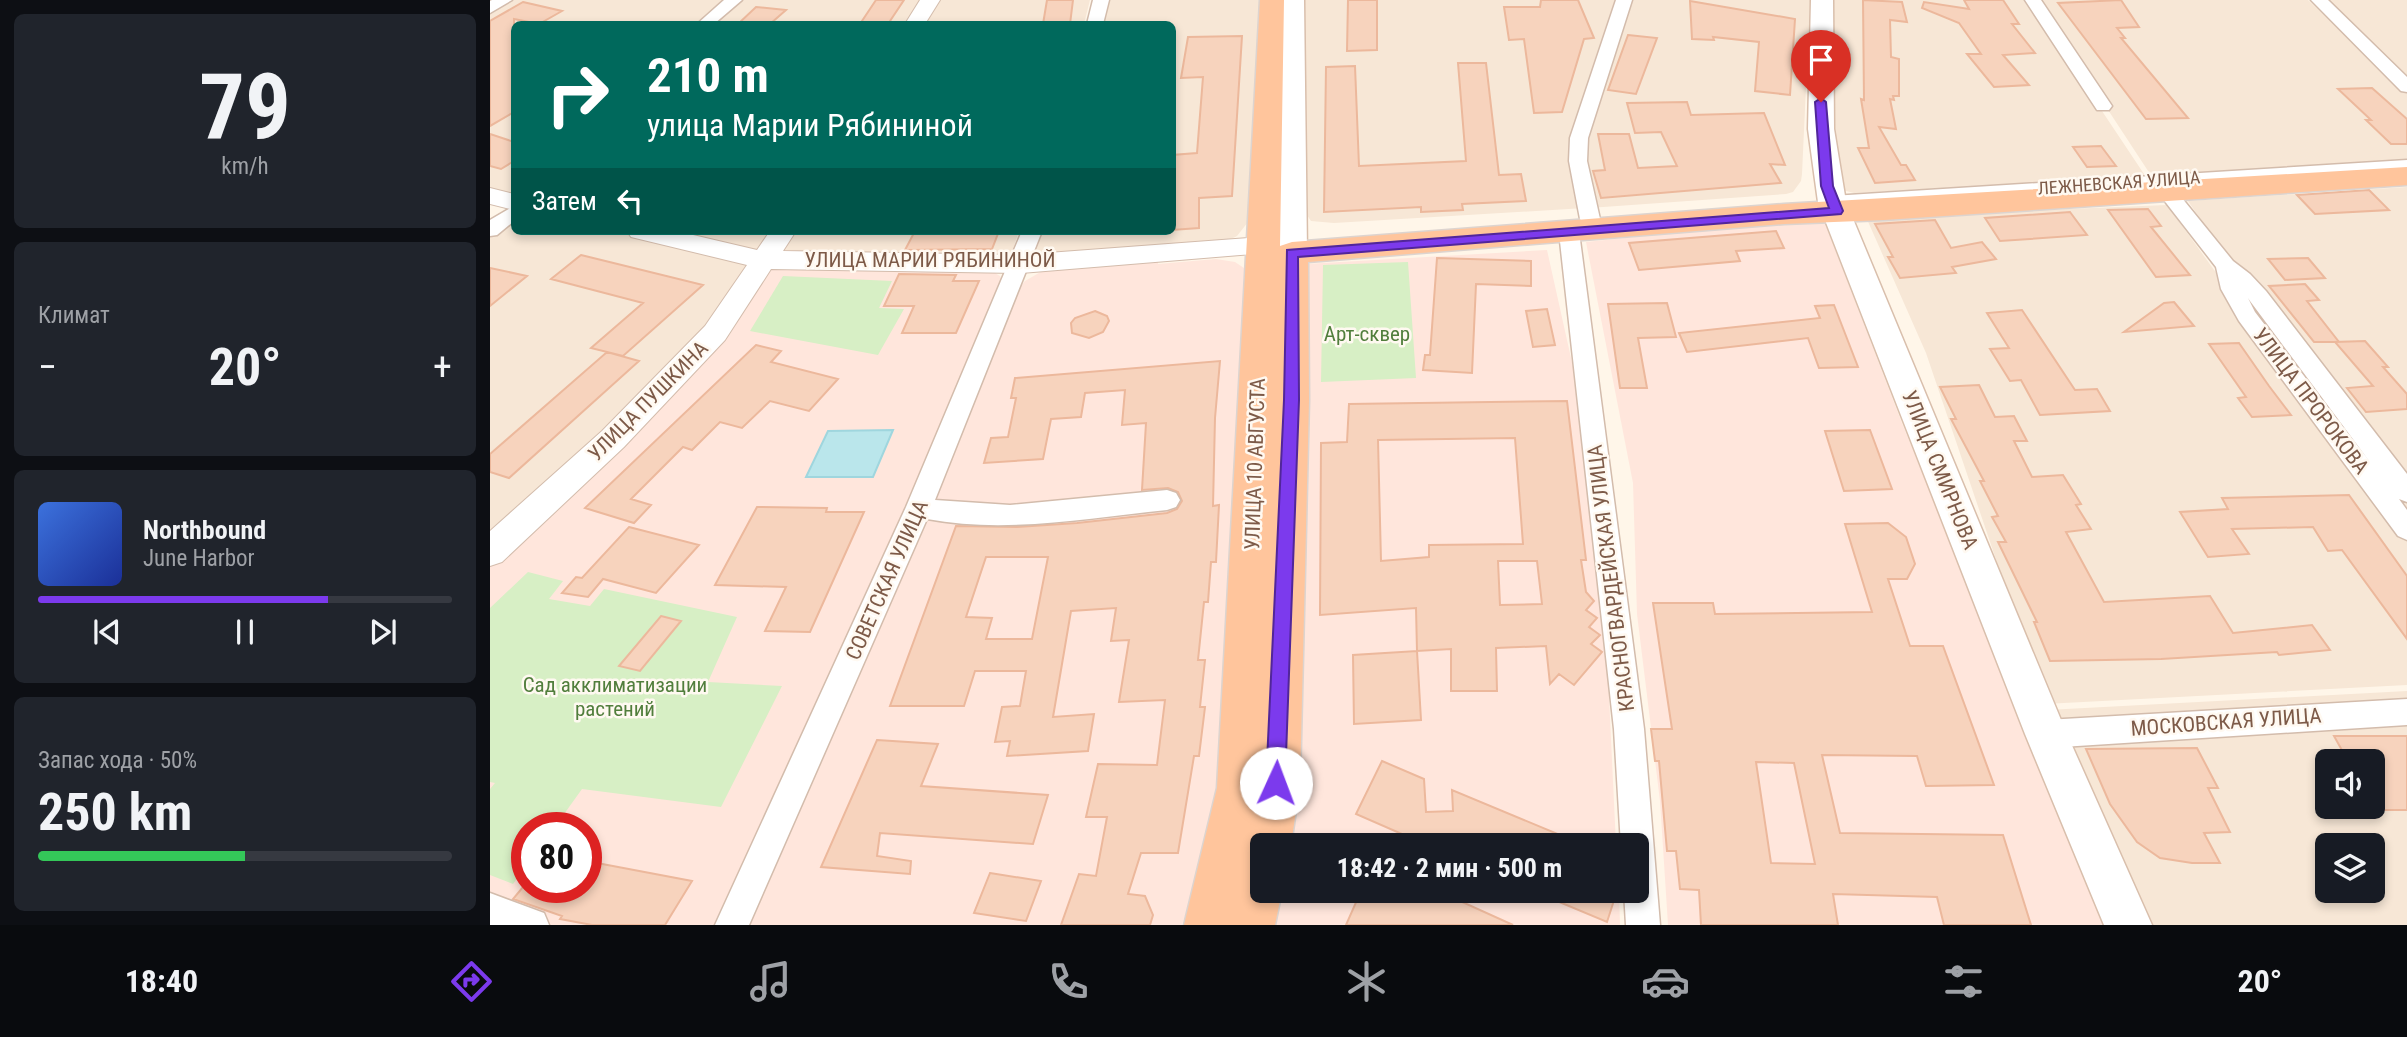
<!DOCTYPE html>
<html lang="ru">
<meta charset="utf-8">
<style>
body{margin:0;font-family:"Roboto Condensed",sans-serif;background:#20242c;color:#f1f3f6;height:100vh;display:flex;flex-direction:column;font-size:26px;white-space:nowrap}
*{box-sizing:border-box;margin:0}
p{font-size:23px;color:#9ea1a6}
.icon{flex:none;width:38px;height:38px;fill:none;stroke:currentColor;stroke-width:2;stroke-linecap:round;stroke-linejoin:round}
.map{position:relative;flex:1;overflow:hidden}
.sheet{display:flex;flex-direction:column;gap:14px;padding:14px;background:#0d0f14;width:490px}
.sheet>*{flex:none}
.top-card{position:absolute;left:21px;top:21px;width:665px;height:214px;border-radius:10px;box-shadow:0 4px 10px #0003;background:#00695c;color:#fff;overflow:hidden}
.controls{position:absolute;left:1825px;top:749px;display:grid;gap:14px}
.controls a{display:grid;place-items:center;width:70px;height:70px;border-radius:10px;background:#171b24;box-shadow:0 4px 10px #0003;font-size:35px}
.speed{position:absolute;left:21px;top:812px;display:flex;gap:14px;font-size:35px;font-weight:700;text-align:center}
.speed>*{display:grid;place-content:center;width:91px;height:91px;border-radius:50%;background:#171b24;box-shadow:0 4px 10px #0003;line-height:1}
.speed .limit{border:10px solid #d22;background:#fff;color:#111}
.pin{position:absolute;display:grid;place-items:center;width:60px;height:60px;color:#fff;margin:-72px -30px;border-radius:50% 50% 50% 0;rotate:-45deg;box-shadow:0 0 7px #0007}
.pin .icon{rotate:45deg}
.me{position:absolute;width:77px;margin:-38px;rotate:2deg;stroke-linejoin:round;filter:drop-shadow(0 0 5px #0008)}
.turn{display:flex;align-items:center;gap:24px;height:147px;padding:0 21px;font-size:32px}
.turn .icon{width:91px;height:91px;stroke-width:2.5}
.turn b{display:block;font-size:49px;line-height:60px}
.then{display:flex;align-items:center;height:66px;padding:0 21px;background:#0003;gap:14px;font-size:26px}
.big{font-size:52px;font-weight:700;line-height:1.1}
.sheet .card{flex:1;display:flex;flex-direction:column;justify-content:center;gap:10px;min-width:0;padding:0 24px;border-radius:10px;background:#20242c}
.sheet .dial{align-items:center;gap:0}
.dial b{font-size:91px;line-height:1}
.song{display:flex;align-items:center;gap:21px}
.cover{width:84px;height:84px;border-radius:10px;background:linear-gradient(135deg,hsl(220 70% 55%),hsl(230 70% 35%))}
.played{height:7px;border-radius:4px;background:linear-gradient(90deg,#7c3aed 70%,#363941 70%)}
.keys{display:flex;justify-content:space-around;direction:ltr}
.heat{display:flex;justify-content:space-between;align-items:center;font-size:38px;direction:ltr}
.charge{height:10px;border-radius:5px;background:linear-gradient(90deg,#34c759 50%,#363941 0)}
.trip{position:absolute;left:760px;top:833px;width:399px;height:70px;border-radius:10px;background:#171b24;box-shadow:0 4px 10px #0003;font-weight:700;line-height:70px;text-align:center}
.tab-bar{display:flex;height:112px;justify-content:space-around;align-items:center;background:#090b0e;color:#9ea1a6}
.tab-bar .icon{width:49px;height:49px}
.tab-bar .current{color:#7c3aed}
.tab-bar b{font-size:32px;color:#f1f3f6}
main{display:flex;flex:1;min-height:0}
.map>svg:first-child{display:block}
</style>
<main>
<section class="sheet">
<div class="card dial"><b>79</b><p>km/h</p></div>
<div class="card"><p>Климат</p>
<div class="heat"><a>−</a><b class="big">20°</b><a>+</a></div>
</div>
<div class="card">
<div class="song"><i class="cover"></i><div><b>Northbound</b><p>June Harbor</p></div></div>
<div class="played"></div>
<div class="keys"><svg class="icon" aria-label="previous" viewBox="0 0 24 24"><path d="M18 5L8 12l10 7zM5 5v14"/></svg><svg class="icon" aria-label="pause" viewBox="0 0 24 24"><path d="M8 5v14M16 5v14"/></svg><svg class="icon" aria-label="next" viewBox="0 0 24 24"><path d="M6 5l10 7-10 7zM19 5v14"/></svg></div>
</div>
<div class="card"><p>Запас хода · 50%</p><b class="big">250 km</b><div class="charge"></div></div>
</section>
<div class="map">
<svg width="1917" height="925" viewBox="0 0 1917 925">
<rect width="100%" height="100%" fill="#fff6e9"/>
<!-- residential -->
<path fill="#f7e7d6" fill-rule="evenodd" d="M0 0H241L213 24H24V199L0 194Z
M248 0H436L422 24H220Z
M445 0H600L594 24H430Z
M618 0H770L762 217 747 236 733 243 543 257 551 231H682V24H612Z
M815 0H1133L1087 138 1095 208 844 223 821 221 815 212Z
M1135 0H1320L1312 174 1311 181 1303 192 1296 194 1099 208 1091 138Z
M1338 0H1538L1656 177 1364 193 1345 188Z
M1546 0H1818L1917 92V160L1662 177Z
M1838 0H1917V81Z
M1917 187V520L1698 201Z
M1677 205 1917 536V685L1555 704 1436 353 1376 217Z
M24 217V231H128L271 264 268 278 0 549V235Z
M165 231H288L272 255Z
M298 231H529L520 258 282 257Z
M1917 691V925H1656L1557 710ZM1838 761H1883V807H1838ZM1838 845H1883V891H1838Z"/>
<!-- commercial -->
<path fill="#ffe6dc" fill-rule="evenodd" d="M1333 218 1412 423 1616 925H1178L1170 801 1147 614 1143 483 1096 242Z
M1057 250 1109 484 1126 845H789L798 793 816 264Z
M668 257V264L726 259 745 262 760 272 731 788 716 852 692 925H259L442 504 528 290 535 281 554 270Z
M276 263 500 270 510 276 514 286 233 925H55L0 904V556L240 334 274 277ZM37 828H96V887H37Z
M781 891H1129L1130 925H775Z"/>
<!-- green -->
<path fill="#d7efc5" d="M918 262 926 378 831 382 833 265Z
M293 276 402 281 389 308 414 309 388 355 260 331Z
M38 572 73 581 59 599 100 606 114 589 247 617 218 682 292 686 231 807 92 789 64 828H37V865L23 884 0 875V789L5 783 0 782V608Z"/>
<!-- water -->
<path fill="#bae6eb" stroke="#9fd6de" stroke-width="2" d="M403 430 383 477H316L338 431Z"/>
<!-- building -->
<path fill="#f7d3bd" stroke="#ecb89c" stroke-width="2" fill-rule="evenodd" d="M386 0H414L398 24H370Z
M557 0H583L580 24H553Z
M858 0H887V50L857 51Z
M1051 0H1088L1104 38 1094 39 1072 112 1044 113 1034 39 1019 40 1014 7H1050Z
M1373 0 1412 2 1417 22 1400 20 1401 57 1409 59V96H1403L1404 100 1400 99 1406 129 1389 127 1411 165H1416L1425 180 1385 183 1368 148H1379L1371 99 1374 100Z
M1474 0H1513L1529 24H1522L1545 53 1513 55 1539 85 1504 87 1477 54H1491L1469 23 1432 8 1434 2 1479 9Z
M1631 0 1649 27 1627 28 1635 38H1631L1698 118 1656 119 1568 3Z
M1200 1 1305 19 1300 95 1265 91 1269 42 1223 37 1224 40 1202 39Z
M33 2 72 11 49 24 24 19V112L0 126V21Z
M266 7 296 10 280 24H248Z
M1138 35 1167 38 1146 94 1118 90Z
M752 36 742 196 709 198V228L682 230V155L707 153 713 77 691 78 698 37Z
M968 63H996L1009 175 1031 174 1036 201 972 204 973 210 931 212V207L834 212 836 67 865 66 869 166 976 161Z
M1882 88 1917 119V144H1901L1876 120H1881L1848 89Z
M1197 102 1201 115 1274 113 1295 165 1280 164 1291 183 1111 198 1103 171 1115 170 1108 134H1139L1148 168 1187 166 1171 132 1145 133 1137 103Z
M0 134 24 142V161L11 169 0 166Z
M1611 146 1626 166 1597 167 1583 147Z
M1879 190 1899 210 1825 214 1807 195Z
M1658 209 1671 226 1661 227 1700 275 1666 277 1618 210Z
M1580 212 1597 235 1510 241 1495 218Z
M1445 220 1461 248 1492 242 1506 259 1462 267 1466 273 1410 278 1398 257H1403L1385 224Z
M425 231H509L502 249 415 250Z
M1286 231 1294 248 1246 251 1250 261 1149 270 1139 243Z
M91 255 213 285 133 356 101 348 153 303 61 279Z
M947 258 1041 261V286L986 284 982 373 933 370 935 355H940Z
M1818 258 1835 278 1795 280 1778 259Z
M0 268 37 276 0 306Z
M409 274 466 275 463 281H489L466 333H412L424 306H394Z
M1815 284 1829 300 1817 301 1849 342H1824L1779 286Z
M1684 302 1704 326 1634 332 1674 303Z
M1177 303 1186 337 1148 338 1157 388H1130L1118 304Z
M1344 305 1368 367 1329 368 1318 338 1197 352 1189 333 1330 318 1325 306Z
M1057 309 1065 345 1043 347 1036 311Z
M1532 310 1585 390 1607 389 1620 411 1550 415 1531 380 1520 381 1500 349 1519 348 1497 313Z
M605 311 617 316 619 321 613 332 599 338 582 333 581 323 585 318Z
M1875 341 1898 367H1893L1917 394V409L1876 412 1857 388 1883 386 1845 342Z
M1749 343 1779 386 1801 415 1762 417 1748 398 1756 397 1719 344Z
M266 345 291 351 281 362 348 379 319 411 280 401 252 428 230 422 202 450 193 447 141 499 161 505 144 523 95 508Z
M117 352 149 361 19 478 0 472V454Z
M730 361 725 418 723 506 729 505 726 562H721L718 602H714L708 660H715L710 707H715L709 756H704L688 853H651L638 894 655 896 663 915 660 925H571L589 874 606 876 617 817H596L608 764 667 765 675 700 629 702 639 640 621 641 626 608 581 611 563 717 604 714 598 751 517 756 520 741 505 742 512 707 530 706 536 671H485L474 706H400L466 526 527 527 587 523 677 513 687 509 692 501 688 492 678 488 652 490 656 423 632 425 635 390 595 393 591 417 561 419 553 459 494 463 501 438 518 437 526 398H521L525 378ZM496 557H558L542 639H496L502 618 476 617Z
M1489 385 1505 417 1524 416 1537 441H1524L1542 477 1573 475 1591 504 1586 505 1601 529 1576 532 1614 602 1720 596 1743 633 1822 625 1840 650 1789 655 1787 652 1671 659 1560 661 1544 622H1547L1508 542H1516L1502 517 1508 516 1490 481H1494L1461 419H1466L1450 387Z
M1077 401 1096 560H1091L1096 592 1104 601 1096 610 1107 618 1099 627 1110 635 1101 644 1112 652 1084 685 1069 674 1060 684 1056 646 1006 648 1007 691H961V649L927 651 926 608 830 615 831 443 857 442 859 404ZM1025 438 1033 544 939 545V557L891 561 888 440ZM1008 561H1047L1052 604 1010 605Z
M1380 430 1402 489 1354 491 1335 431Z
M1859 495 1917 576V639L1852 550 1838 551 1823 527 1742 529 1759 554 1718 557 1690 512 1738 509 1732 498Z
M267 507 337 508 336 512H374L320 632 275 631 296 587 225 585Z
M1398 523 1416 537 1425 564 1417 579H1398L1420 646H1453L1504 785 1436 786 1427 756 1332 755 1350 833 1513 835 1541 925H1454L1447 897 1343 894 1348 925H1211L1209 890 1190 889 1186 851H1177L1169 761H1165L1161 729H1182L1163 603H1223L1225 614 1382 612 1355 524ZM1266 762 1304 763 1325 864 1281 863Z
M139 527 209 545 166 593 113 579 98 597 72 593 86 577 92 578Z
M171 616 191 621 150 671 129 666Z
M927 651 931 720 864 724 863 655Z
M1844 736H1917V810H1883V761H1858Z
M387 740 448 744 431 786 558 795 543 844 390 833 387 856 421 861 420 874 331 867Z
M1707 748 1728 788H1718L1740 832 1714 833 1730 863H1702L1670 858 1647 842 1620 804 1596 749Z
M892 761 934 779 936 812 963 811 962 790 1094 845H937L866 814Z
M107 863 202 881 175 925H102L70 919 72 916 23 899 33 887H96V879Z
M500 873 551 881 536 921 484 913Z
M871 891H948L1023 925H856Z
M1043 891H1127L1117 922Z"/>
<g fill="none" stroke-linecap="round" stroke-linejoin="round">
<defs>
<path id="minor" d="M2 0H22L0 13V1Z
M234 0H252L224 24H207Z
M603 0H619L613 24H597Z
M1126 0H1142L1098 138 1097 161 1110 219 1107 223H1093L1090 219 1079 161 1080 138Z
M1535 0H1551L1622 106 1619 110H1607Z
M1821 0H1838L1917 77V92L1911 91Z
M1917 160V172L1683 187 1743 261 1760 274 1776 291 1917 474V502L1909 499 1917 510V540L1908 536 1749 321 1731 289 1726 267 1670 195 1667 191 1670 187 1342 208 1335 206 1332 202 1335 198 1342 196ZM1758 298 1760 301 1880 462 1765 312Z
M24 206V221L7 235 0 236V220Z
M1079 226 1086 227 1089 232 1154 729 1170 925H1136L1134 891H1146V845H1131L1124 729 1069 232 1072 227Z
M532 231H552L445 500 520 505 677 490 686 493 690 500 686 507 677 510C597 518 516 534 437 519L259 925H225L416 507Z
M1917 699V725L1556 748 1546 744 1541 734 1546 724 1556 720Z
M0 893 54 913 59 925H0Z"/>
<path id="tertiary" d="M430 0H450L435 24H415Z
M0 188 24 194V210L0 204Z
M137 231H186L267 250 280 231H306L293 251 531 255 799 235 808 237 812 243 808 249 799 251 531 273 281 269 235 340 134 447 12 562 0 566V531L112 431 215 326 257 265 141 237Z"/>
<path id="secondary" d="M792 0H814L817 253 812 260 802 263 792 260 787 253Z
M1321 0H1343L1344 129 1356 202 1576 732 1662 925H1614L1535 734 1328 202 1318 129Z"/>
<path id="trunk" d="M770 0H794L790 246 802 242 1294 204 1917 167V185L1394 220 1294 224 818 262 819 400 810 783 801 845H772V891H792L785 925H694L727 788Z"/>
</defs>
<!-- minor casing -->
<use href="#minor" stroke="#d3bcac" stroke-width="3"/>
<!-- tertiary casing -->
<use href="#tertiary" stroke="#d3bcac" stroke-width="2"/>
<!-- secondary casing -->
<use href="#secondary" stroke="#d9bfac" stroke-width="3"/>
<!-- trunk casing -->
<use href="#trunk" stroke="#ddd4cf" stroke-width="3"/>
<!-- minor -->
<use href="#minor" fill="#fff" fill-rule="evenodd"/>
<!-- tertiary -->
<use href="#tertiary" fill="#fff" fill-rule="evenodd"/>
<!-- secondary -->
<use href="#secondary" fill="#fff" fill-rule="evenodd"/>
<!-- trunk -->
<use href="#trunk" fill="#ffc59c" fill-rule="evenodd"/>
</g>
<!-- route -->
<path fill="#7c3aed" stroke="#51269a" stroke-width="2" d="M1331 98 1336 102 1343 186 1353 211 1351 214 808 257 809 400 795 783 793 790 786 793 779 790 776 783 794 400 797 250 1339 208 1331 186 1325 102Z"/>
<g text-anchor="middle" stroke-width="5" stroke-linejoin="round" paint-order="stroke">
<!-- far-street labels -->
<g font-size="18" fill="#7d5a48" stroke="#fff9f1">
<text transform="translate(1629 183) rotate(-4)" y="6">ЛЕЖНЕВСКАЯ УЛИЦА</text>
</g>
<!-- street labels -->
<g font-size="21" fill="#7d5a48" stroke="#fff9f1">
<text x="440" y="267">УЛИЦА МАРИИ РЯБИНИНОЙ</text>
<text transform="translate(158 401) rotate(-45)" y="7">УЛИЦА ПУШКИНА</text>
<text transform="translate(1821 401) rotate(53)" y="7">УЛИЦА ПРОРОКОВА</text>
<text transform="translate(765 464) rotate(-88)" y="7">УЛИЦА 10 АВГУСТА</text>
<text transform="translate(1450 470) rotate(68)" y="7">УЛИЦА СМИРНОВА</text>
<text transform="translate(1121 578) rotate(-97)" y="7">КРАСНОГВАРДЕЙСКАЯ УЛИЦА</text>
<text transform="translate(397 580) rotate(-66)" y="7">СОВЕТСКАЯ УЛИЦА</text>
<text transform="translate(1736 722) rotate(-4)" y="7">МОСКОВСКАЯ УЛИЦА</text>
</g>
<!-- park labels -->
<g font-size="21" fill="#517e3c" stroke="#fff9f1">
<text x="877" y="341">Арт-сквер</text>
<text x="125" y="692">Сад акклиматизации<tspan x="125" dy="24">растений</tspan></text>
</g>
</g>
</svg>
<div class="controls">
<a><svg class="icon" aria-label="sound" viewBox="0 0 24 24"><path d="M4 9h4l5-4v14l-5-4H4zM17 9q2 3 0 6"/></svg></a>
<a><svg class="icon" aria-label="layers" viewBox="0 0 24 24"><path d="M12 4l9 5-9 5-9-5zM3 14l9 5 9-5"/></svg></a>
</div>
<div class="speed"><div class="limit">80</div></div>
<div class="pin" style="left:1331px;top:102px;background:#d93025"><svg class="icon" aria-label="arrive" viewBox="0 0 24 24"><path d="M6 21V4h12l-3 4 3 4H6"/></svg></div>
<svg class="me" style="left:786px;top:783px" viewBox="-20 -20 40 40"><circle r="19" fill="#fff"/><path d="M0-13L10 11 0 6-10 11z" fill="#7c3aed"/></svg>
<div class="trip">18:42 · 2 мин · 500 m</div>
<div class="top-card">
<div class="turn"><svg class="icon" aria-label="right" viewBox="0 0 24 24"><path d="M7 20v-9h11M14 6l5 5-5 5"/></svg><div><b>210 m</b>улица Марии Рябининой</div></div>
<div class="then">Затем<svg class="icon" aria-label="left" viewBox="0 0 24 24"><path d="M17 20v-9H6M10 6l-5 5 5 5"/></svg></div>
</div>
</div>
</main>
<nav class="tab-bar">
<b>18:40</b>
<svg class="icon current" aria-label="directions" viewBox="0 0 24 24"><path d="M12 3l9 9-9 9-9-9zM9 14v-3h6M13 9l2 2-2 2"/></svg>
<svg class="icon" aria-label="music" viewBox="0 0 24 24"><path d="M9 18V5l10-2v13"/><circle cx="6" cy="18" r="3"/><circle cx="16" cy="16" r="3"/></svg>
<svg class="icon" aria-label="phone" viewBox="0 0 24 24"><path d="M5 4h4l2 5-3 2q2 4 5 5l2-3 5 2v4C11 20 4 13 5 4z"/></svg>
<svg class="icon" aria-label="climate" viewBox="0 0 24 24"><path d="M12 3v18M4 7l16 10M4 17L20 7"/></svg>
<svg class="icon" aria-label="car" viewBox="0 0 24 24"><path d="M5 17H2v-5l4-1 3-4h7l3 4 3 1v5h-3M9 17h6M6 11h13"/><circle cx="7" cy="17" r="2"/><circle cx="17" cy="17" r="2"/></svg>
<svg class="icon" aria-label="filters" viewBox="0 0 24 24"><path d="M4 7h16M4 17h16"/><circle cx="9" cy="7" r="2"/><circle cx="15" cy="17" r="2"/></svg>
<b>20°</b>
</nav>
